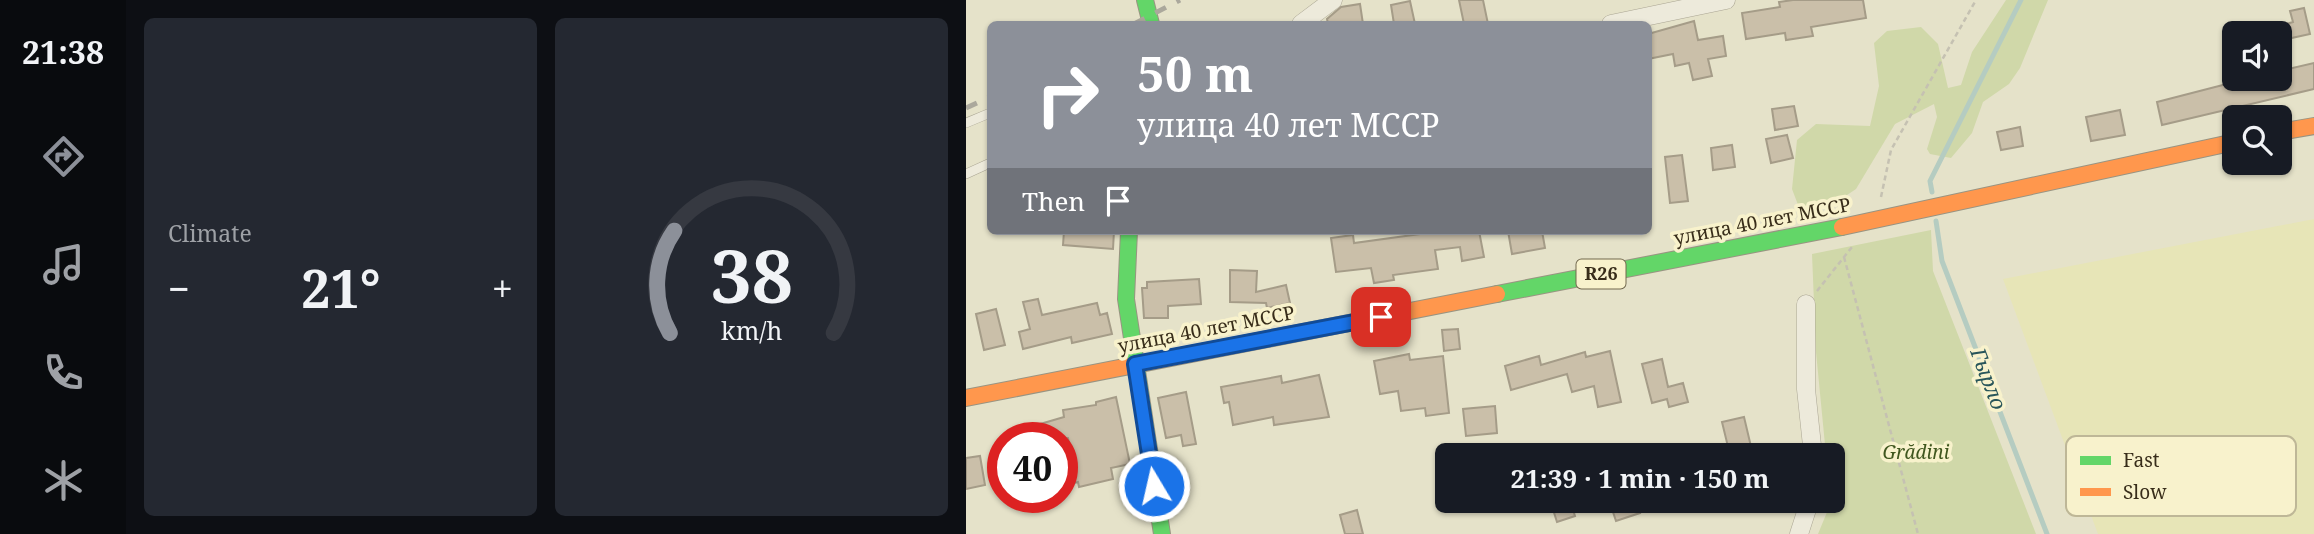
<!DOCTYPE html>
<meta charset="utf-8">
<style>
body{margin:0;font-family:"Noto Serif",serif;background:#242831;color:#f1f3f6;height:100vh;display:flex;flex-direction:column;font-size:26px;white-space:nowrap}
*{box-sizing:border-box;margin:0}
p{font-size:23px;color:#9ea1a6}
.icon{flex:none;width:38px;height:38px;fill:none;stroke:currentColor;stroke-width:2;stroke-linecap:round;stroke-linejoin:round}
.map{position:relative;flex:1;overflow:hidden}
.details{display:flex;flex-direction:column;gap:18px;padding:18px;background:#0d0f14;width:840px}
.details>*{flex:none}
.guide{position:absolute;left:21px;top:21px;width:665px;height:214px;border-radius:10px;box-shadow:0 2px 5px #0004;background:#8c9099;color:#fff;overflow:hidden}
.controls{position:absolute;left:1256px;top:21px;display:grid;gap:14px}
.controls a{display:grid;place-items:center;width:70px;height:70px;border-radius:10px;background:#171b24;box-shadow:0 2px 5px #0004;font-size:35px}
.speed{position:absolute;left:21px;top:422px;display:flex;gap:14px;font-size:35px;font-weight:700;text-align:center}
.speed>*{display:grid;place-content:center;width:91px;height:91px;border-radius:50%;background:#171b24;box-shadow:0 2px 5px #0004;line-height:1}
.speed .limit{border:10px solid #d22;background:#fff;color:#111}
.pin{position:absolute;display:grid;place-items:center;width:60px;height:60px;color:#fff;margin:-30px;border-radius:14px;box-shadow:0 4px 10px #0006}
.me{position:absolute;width:77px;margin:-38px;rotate:351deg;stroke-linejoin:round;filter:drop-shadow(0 0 5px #0008)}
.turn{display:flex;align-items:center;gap:24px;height:147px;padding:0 35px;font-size:32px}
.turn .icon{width:91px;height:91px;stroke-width:2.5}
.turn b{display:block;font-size:49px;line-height:60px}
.then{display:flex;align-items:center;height:66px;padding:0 35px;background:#0003;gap:14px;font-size:26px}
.big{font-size:52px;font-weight:700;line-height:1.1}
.details .card{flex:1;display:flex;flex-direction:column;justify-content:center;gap:10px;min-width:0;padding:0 24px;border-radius:10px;background:#242831}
.details .dial{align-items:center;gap:0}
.dial svg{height:182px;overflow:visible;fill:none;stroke:#363941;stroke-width:7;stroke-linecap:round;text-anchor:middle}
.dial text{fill:#f1f3f6;stroke:none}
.heat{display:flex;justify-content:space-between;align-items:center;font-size:38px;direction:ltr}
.details .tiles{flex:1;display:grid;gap:18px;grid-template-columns:repeat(2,1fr)}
.trip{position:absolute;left:469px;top:443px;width:410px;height:70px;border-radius:10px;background:#171b24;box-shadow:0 2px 5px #0004;font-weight:700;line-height:70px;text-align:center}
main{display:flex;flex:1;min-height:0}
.menu{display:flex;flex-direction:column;width:126px;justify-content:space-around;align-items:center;background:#090b0e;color:#9ea1a6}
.menu .icon{width:49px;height:49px}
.menu .on{color:#8c9099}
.menu b{font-size:32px;color:#f1f3f6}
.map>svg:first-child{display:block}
</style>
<main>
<nav class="menu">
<b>21:38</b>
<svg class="icon on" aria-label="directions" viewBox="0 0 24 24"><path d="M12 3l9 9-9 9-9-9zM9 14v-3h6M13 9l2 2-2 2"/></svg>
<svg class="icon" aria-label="music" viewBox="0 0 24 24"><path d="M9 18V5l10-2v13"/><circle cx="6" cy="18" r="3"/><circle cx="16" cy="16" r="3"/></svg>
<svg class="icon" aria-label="phone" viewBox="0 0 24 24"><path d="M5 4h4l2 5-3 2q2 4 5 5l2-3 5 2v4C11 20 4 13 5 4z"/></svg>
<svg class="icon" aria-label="climate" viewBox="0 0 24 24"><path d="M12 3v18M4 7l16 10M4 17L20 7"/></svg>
</nav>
<section class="details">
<div class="tiles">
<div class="card"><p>Climate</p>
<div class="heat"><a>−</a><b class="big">21°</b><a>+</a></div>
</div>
<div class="card dial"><svg viewBox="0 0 100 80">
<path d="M14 69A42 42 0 1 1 86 69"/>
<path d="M14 69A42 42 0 0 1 16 24" stroke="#8c9099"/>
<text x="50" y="56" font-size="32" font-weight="700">38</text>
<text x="50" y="72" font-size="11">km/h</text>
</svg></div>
</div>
</section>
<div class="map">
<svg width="1348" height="534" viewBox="0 0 1348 534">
<rect width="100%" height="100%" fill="#e5e2c9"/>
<!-- farmland -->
<path fill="#e7e5b7" d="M1348 219V534H1132L1037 279Z"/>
<!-- green -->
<path fill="#d0d8a9" d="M1040 0H1082L1054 68 1043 84 1017 102 1006 133 985 158 964 154 961 149 971 117 968 104 929 124 890 189 875 199 834 210 826 189 831 140 850 124 904 126 913 86 908 43 921 31 955 27 972 44 982 88 995 85 1006 52Z
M965 230 967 271 1070 534H852L866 500V455H860L850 352 846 254Z"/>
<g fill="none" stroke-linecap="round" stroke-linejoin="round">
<!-- stream -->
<path stroke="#b5ccc1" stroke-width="5" d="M966 192 964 181 1055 0
M970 221 976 261 1081 534"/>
</g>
<!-- building -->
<path fill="#cabfa9" stroke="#a59c88" stroke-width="2" d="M493 0H517L522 24H498Z
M827 0H897L900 18 845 27 847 36 820 40 819 33 780 39 776 13 814 7 813 2Z
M444 1 449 24H428L425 5Z
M394 4 397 24H362L361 19 375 7Z
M1338 8 1344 34 1321 39 1317 25 1327 22 1324 11Z
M728 21 732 40 757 36 760 56 742 59 746 76 727 80 723 63 709 66 707 54 682 59V34Z
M1348 63V89L1196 125 1191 102 1280 79H1314V71Z
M828 106 832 126 809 130 806 109Z
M1154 110 1159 135 1125 141 1120 117Z
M1054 127 1057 146 1035 150 1031 132Z
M821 135 827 158 805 163 800 139Z
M766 145 769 167 747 170 745 148Z
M716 155 722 201 704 203 699 157Z
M98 231H148L147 249 97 245Z
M476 231H513L518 257 496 261 494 247 469 250 472 269 427 275 428 280 408 283 405 268 370 272 365 238 387 235 388 243Z
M542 231H576L579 248 546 254Z
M264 270 291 271 290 292 320 285 324 303 301 308 300 303 264 302Z
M233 279 235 304 202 306V318H178L176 288H181V282Z
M72 299 76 315 131 303 134 315 141 313 146 334 106 343 105 337 57 349 53 332 64 329 57 302Z
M30 309 39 345 18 350 10 314Z
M492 329 494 349 478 351 476 330Z
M644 351 655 402 632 407 628 386 606 392 601 374 545 390 539 366 573 356 575 365 619 352 620 357Z
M443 354 444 360 477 356 483 413 460 416 459 408 435 411 432 391 414 394 408 361Z
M696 359 702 387 717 383 722 402 703 407 701 399 686 403 676 364Z
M353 375 363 417 308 425 307 417 267 425 263 402 258 403 255 387 315 376 316 383Z
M220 392 230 444 217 446 215 435 200 438 192 398Z
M150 397 164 464 145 468 147 479 113 487 112 482 96 486V470L108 467 102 438H67L64 427 98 417 97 410 130 405V402Z
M529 406 531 433 500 436 497 409Z
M778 417 787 455H764L756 422Z
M14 456 19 485 0 489V458Z
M584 500H604L609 516 591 522Z
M643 500H670L674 513 650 521Z
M391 510 397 534H379L374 515Z"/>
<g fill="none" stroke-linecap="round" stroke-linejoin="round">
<defs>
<path id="lane" d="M0 123 24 113
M0 174 24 163"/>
<path id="street" d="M335 24 367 0
M645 24 760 0
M840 304V389L847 455
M833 534 844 500"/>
<path id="fast" d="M179 0 185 24
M163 231 160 299 196 534
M531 294 876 227"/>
<path id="slow" d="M1314 132 1348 126
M876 227 1269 142
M0 398 531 294"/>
</defs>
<!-- lane casing -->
<use href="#lane" stroke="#aaa593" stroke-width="10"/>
<!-- street casing -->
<use href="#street" stroke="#aaa593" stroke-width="19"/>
<!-- fast casing -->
<use href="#fast" stroke="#999482" stroke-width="18"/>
<!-- slow casing -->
<use href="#slow" stroke="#999482" stroke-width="18"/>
<!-- path -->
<path stroke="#c5c1b2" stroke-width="2.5" stroke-dasharray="5 3.5" stroke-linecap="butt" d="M915 197 925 150 1010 0
M878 257 952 534
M851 291 886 247"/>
<!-- lane -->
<use href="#lane" stroke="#edeadb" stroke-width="9"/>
<!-- street -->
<use href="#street" stroke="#edeadb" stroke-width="18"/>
<!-- fast -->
<use href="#fast" stroke="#63d668" stroke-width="16"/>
<!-- slow -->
<use href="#slow" stroke="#ff974d" stroke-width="16"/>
<!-- rail -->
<path stroke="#aba89c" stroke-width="5" stroke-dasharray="12 12" stroke-linecap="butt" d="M168 24 214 0
M0 108 24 97"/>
</g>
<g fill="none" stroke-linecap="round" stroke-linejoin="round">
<defs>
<path id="route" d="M188 486 169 364 415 317"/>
</defs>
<!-- route casing -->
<use href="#route" stroke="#114b97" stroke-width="18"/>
<!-- route -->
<use href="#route" stroke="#1a73e8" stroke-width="12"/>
</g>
<g text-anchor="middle" stroke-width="7" stroke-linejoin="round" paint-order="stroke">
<!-- shield labels -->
<rect fill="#f8f2cc" stroke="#72684f" stroke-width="2" x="610.5" y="259.5" width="49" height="29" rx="5"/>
<g font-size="18" font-weight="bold" fill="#382d1a">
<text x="635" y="280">R26</text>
</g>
<!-- street labels -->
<g font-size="19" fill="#382d1a" stroke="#f8f2cc">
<text transform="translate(796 221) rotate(-11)" y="7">улица 40 лет МССР</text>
<text transform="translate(240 329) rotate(-11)" y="7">улица 40 лет МССР</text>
</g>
<!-- park labels -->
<g font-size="19" font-style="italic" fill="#40571f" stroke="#f8f2cc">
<text x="950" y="459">Grădini</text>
</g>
<!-- water labels -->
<g font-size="21" font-style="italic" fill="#28555a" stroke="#f8f2cc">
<text transform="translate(1022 379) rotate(69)" y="7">Гырло</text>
</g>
</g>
<!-- legend -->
<rect x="1100" y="436" width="230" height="80" rx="10" fill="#f8f2cc" stroke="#beb797" stroke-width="2"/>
<rect x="1114" y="456" width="31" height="9" fill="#63d668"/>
<rect x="1114" y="488" width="31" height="8" fill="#ff974d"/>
<g font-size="19" fill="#382d1a">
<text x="1157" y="467">Fast</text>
<text x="1157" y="499">Slow</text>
</g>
</svg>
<div class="controls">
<a><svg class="icon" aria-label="sound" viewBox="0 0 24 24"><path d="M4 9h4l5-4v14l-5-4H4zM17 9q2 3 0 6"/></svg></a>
<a><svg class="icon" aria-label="search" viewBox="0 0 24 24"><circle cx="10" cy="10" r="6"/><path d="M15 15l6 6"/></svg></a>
</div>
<div class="speed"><div class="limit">40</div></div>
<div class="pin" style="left:415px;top:317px;background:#d93025"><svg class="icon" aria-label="arrive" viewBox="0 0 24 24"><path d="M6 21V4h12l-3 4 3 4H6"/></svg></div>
<svg class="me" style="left:188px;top:486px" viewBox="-20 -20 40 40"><circle r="17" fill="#1a73e8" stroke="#fff" stroke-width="3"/><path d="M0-11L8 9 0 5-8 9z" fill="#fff"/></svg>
<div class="trip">21:39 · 1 min · 150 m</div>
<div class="guide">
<div class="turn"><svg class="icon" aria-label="right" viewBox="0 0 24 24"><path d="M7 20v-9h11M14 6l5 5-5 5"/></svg><div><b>50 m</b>улица 40 лет МССР</div></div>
<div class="then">Then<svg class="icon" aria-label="arrive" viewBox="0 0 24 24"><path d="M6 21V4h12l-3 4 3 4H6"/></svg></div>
</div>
</div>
</main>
